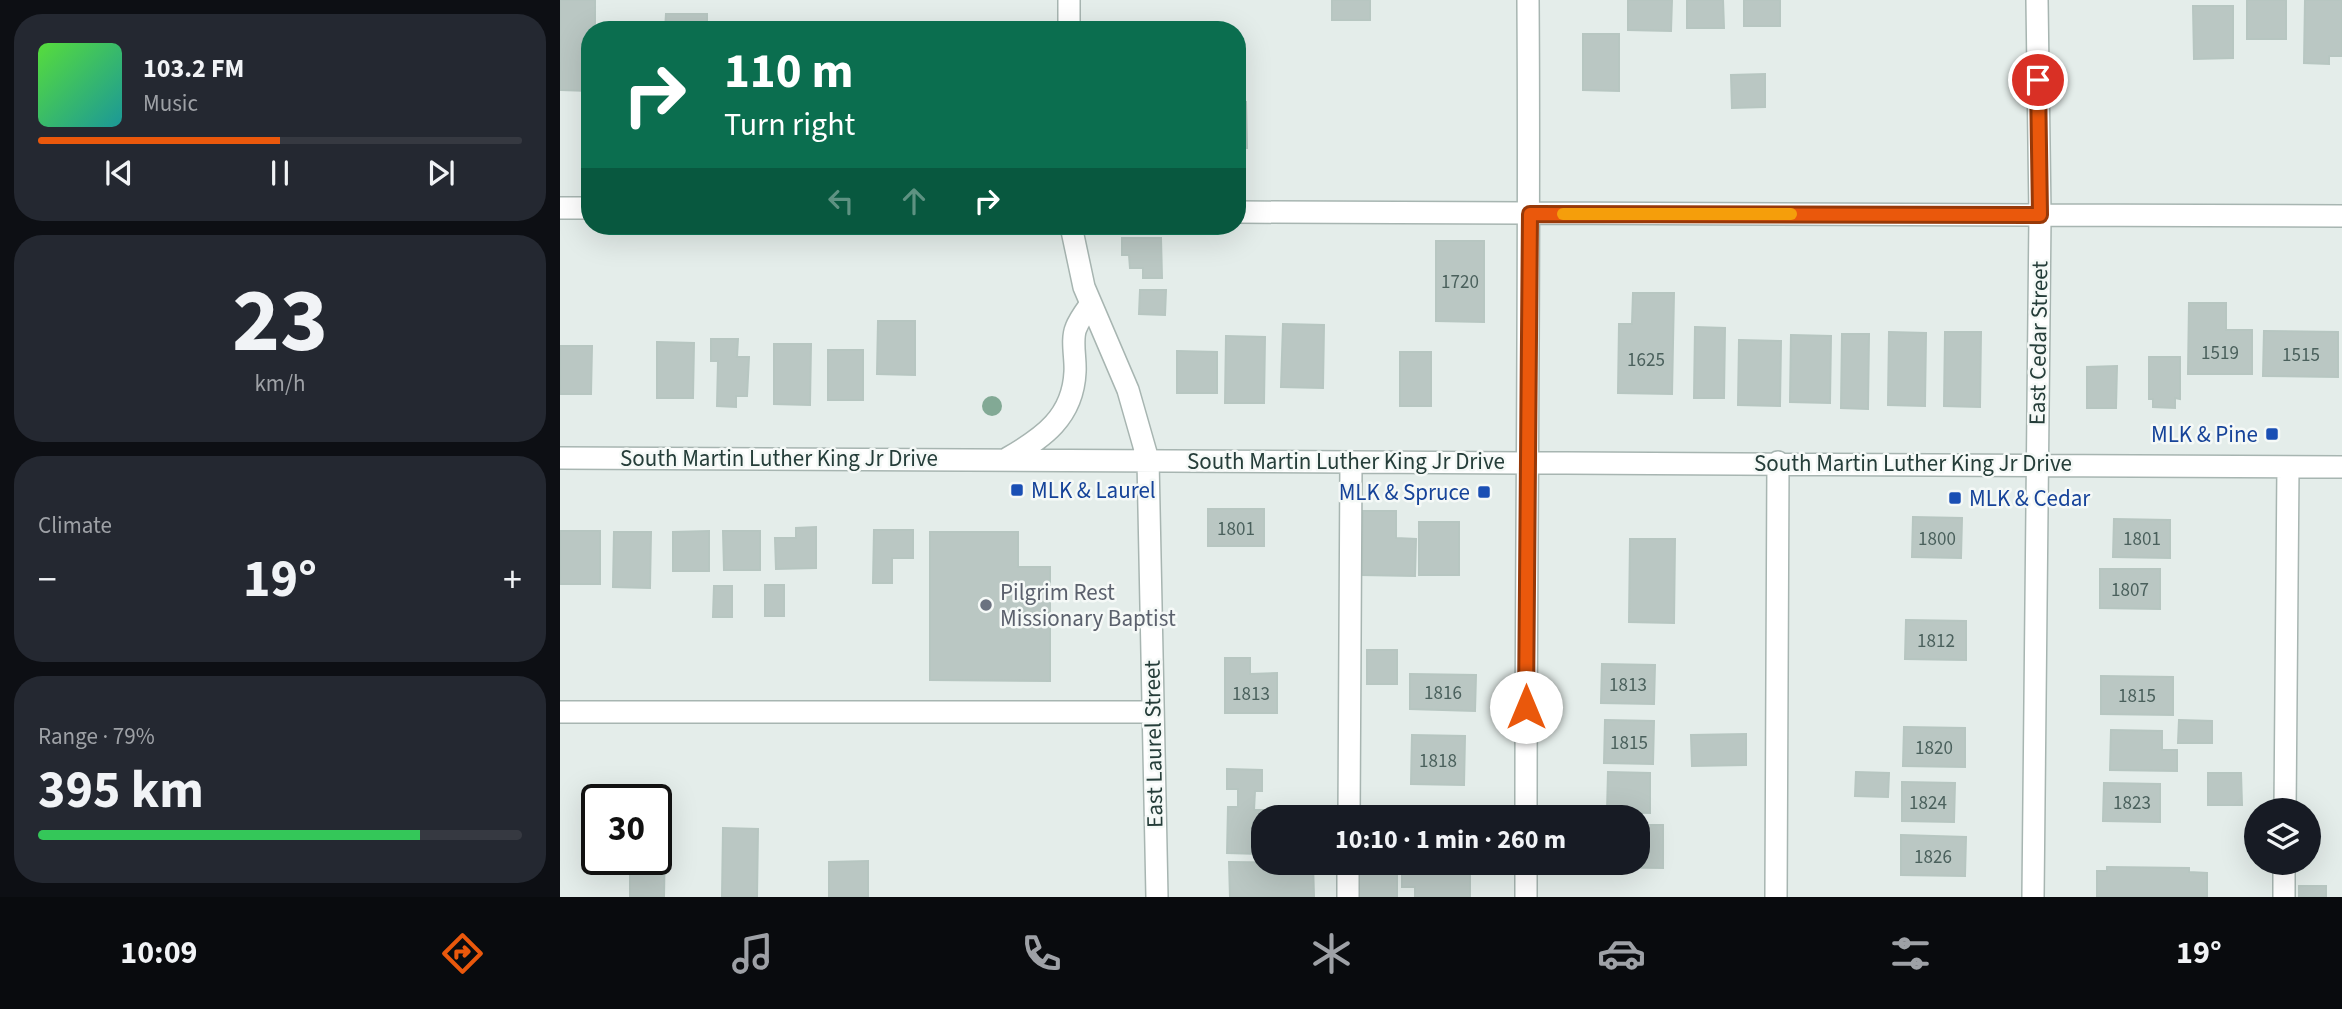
<!DOCTYPE html>
<meta charset="utf-8">
<style>
body{margin:0;font-family:"Source Sans 3",sans-serif;background:#242831;color:#f1f3f6;height:100vh;display:flex;flex-direction:column;font-size:26px;white-space:nowrap}
*{box-sizing:border-box;margin:0}
p{font-size:23px;color:#9ea1a6}
.icon{flex:none;width:38px;height:38px;fill:none;stroke:currentColor;stroke-width:2;stroke-linecap:round;stroke-linejoin:round}
.map{position:relative;flex:1;overflow:hidden}
.side{display:flex;flex-direction:column;gap:14px;padding:14px;background:#0d0f14;width:560px}
.side>*{flex:none}
.banner{position:absolute;left:21px;top:21px;width:665px;height:214px;border-radius:28px;box-shadow:0 7px 28px #0002;background:#0b6e4f;color:#fff;overflow:hidden}
.controls{position:absolute;left:1684px;top:798px;display:grid;gap:14px}
.controls a{display:grid;place-items:center;width:77px;height:77px;border-radius:50%;background:#171b24;box-shadow:0 7px 28px #0002;font-size:35px}
.speed{position:absolute;left:21px;top:784px;display:flex;gap:14px;font-size:35px;font-weight:700;text-align:center}
.speed>*{display:grid;place-content:center;width:91px;height:91px;border-radius:50%;background:#171b24;box-shadow:0 7px 28px #0002;line-height:1}
.speed .limit{border:4px solid #111;border-radius:10px;background:#fff;color:#111}
.pin{position:absolute;display:grid;place-items:center;width:60px;height:60px;color:#fff;margin:-30px;border:4px solid #fff;border-radius:50%;box-shadow:0 2px 7px #0007}
.me{position:absolute;width:77px;margin:-38px;rotate:0deg;stroke-linejoin:round;filter:drop-shadow(0 0 5px #0008)}
.turn{display:flex;align-items:center;gap:24px;height:147px;padding:0 28px;font-size:32px}
.turn .icon{width:91px;height:91px;stroke-width:2.5}
.turn b{display:block;font-size:49px;line-height:60px}
.lanes{display:flex;align-items:center;height:66px;padding:0 28px;background:#0003;justify-content:center;gap:35px;direction:ltr}
.lanes .off{opacity:.35}
.big{font-size:52px;font-weight:700;line-height:1.1}
.side .card{flex:1;display:flex;flex-direction:column;justify-content:center;gap:10px;min-width:0;padding:0 24px;border-radius:28px;background:#242831}
.side .dial{align-items:center;gap:0}
.dial b{font-size:91px;line-height:1}
.song{display:flex;align-items:center;gap:21px}
.cover{width:84px;height:84px;border-radius:10px;background:linear-gradient(135deg,hsl(110 70% 55%),hsl(180 70% 35%))}
.played{height:7px;border-radius:4px;background:linear-gradient(90deg,#ea580c 50%,#363941 50%)}
.keys{display:flex;justify-content:space-around;direction:ltr}
.heat{display:flex;justify-content:space-between;align-items:center;font-size:38px;direction:ltr}
.charge{height:10px;border-radius:5px;background:linear-gradient(90deg,#34c759 79%,#363941 0)}
.trip{position:absolute;left:691px;top:805px;width:399px;height:70px;border-radius:28px;background:#171b24;box-shadow:0 7px 28px #0002;font-weight:700;line-height:70px;text-align:center}
.tabs{display:flex;height:112px;justify-content:space-around;align-items:center;background:#090b0e;color:#9ea1a6}
.tabs .icon{width:49px;height:49px}
.tabs .active{color:#ea580c}
.tabs b{font-size:32px;color:#f1f3f6}
main{display:flex;flex:1;min-height:0}
.map>svg:first-child{display:block}
</style>
<main>
<section class="side">
<div class="card">
<div class="song"><i class="cover"></i><div><b>103.2 FM</b><p>Music</p></div></div>
<div class="played"></div>
<div class="keys"><svg class="icon" aria-label="previous" viewBox="0 0 24 24"><path d="M18 5L8 12l10 7zM5 5v14"/></svg><svg class="icon" aria-label="pause" viewBox="0 0 24 24"><path d="M8 5v14M16 5v14"/></svg><svg class="icon" aria-label="next" viewBox="0 0 24 24"><path d="M6 5l10 7-10 7zM19 5v14"/></svg></div>
</div>
<div class="card dial"><b>23</b><p>km/h</p></div>
<div class="card"><p>Climate</p>
<div class="heat"><a>−</a><b class="big">19°</b><a>+</a></div>
</div>
<div class="card"><p>Range · 79%</p><b class="big">395 km</b><div class="charge"></div></div>
</section>
<div class="map">
<svg width="1782" height="897" viewBox="0 0 1782 897">
<rect width="100%" height="100%" fill="#e4edea"/>
<!-- building -->
<path fill="#bac7c3" stroke="#b7c6c1" stroke-width="2" d="M0 0H35V30H30V91L0 90Z
M772 0H810V20H772Z
M1068 0H1112L1111 31 1068 30Z
M1127 0H1163L1164 28H1127Z
M1184 0H1220V26H1184Z
M1687 0H1726V39H1687Z
M1745 0H1782V56H1769V64L1744 63Z
M1633 6H1673V58L1634 59Z
M106 14H147V30H105Z
M1023 34H1059V91L1023 90Z
M1205 74V107L1172 108 1171 75Z
M677 102H686L687 148H677Z
M562 238H601L602 278H583V268H570L569 255H562Z
M876 241H924V322L876 321Z
M580 290H606L605 315 579 314Z
M1073 293H1114L1112 394 1058 393 1059 324H1072Z
M1629 303H1666V330H1692V374H1628Z
M318 321H355V375L317 374Z
M723 324 764 325 763 388 721 387Z
M1135 327 1165 328 1164 398H1134Z
M1704 331 1778 332V377L1703 376Z
M1329 332 1366 333 1365 406 1328 405Z
M1385 332H1421L1420 407 1384 406Z
M1282 334H1309L1308 409 1281 408Z
M1231 335 1271 336 1270 403 1230 402Z
M666 336 705 337 704 403H665Z
M151 339H178L177 357H189L187 396H176V407L157 406 158 361H151Z
M1179 340 1221 341 1220 406 1178 405Z
M97 342 134 343 133 398H97Z
M214 344H251L250 405 214 404Z
M0 346H32L31 394H0Z
M268 350H303V400H268Z
M617 351 657 352V393H617Z
M840 352H871V406H840Z
M1589 357H1620V399L1615 398V408L1593 407V399H1589Z
M1557 366 1556 408H1527V367Z
M648 509H704V546H648Z
M803 511H836V538L856 539 855 576 802 575Z
M1353 517 1402 518 1401 558 1352 557Z
M1554 519 1610 520V558L1553 557Z
M859 522H899V575H859Z
M256 527V568L216 569 215 538H236V528Z
M314 530H353V558H332V583H313Z
M0 531H40V584H0Z
M149 531V571H113V532Z
M163 531H200V570H164Z
M54 532H91L90 588 53 587Z
M370 532H458V567H490V681L370 680Z
M1070 539H1115L1114 623 1069 622Z
M1540 569H1600V609L1540 608Z
M205 585H224V616H205Z
M154 586H172V617H153Z
M1346 620 1406 621V660L1345 659Z
M807 650H837V684H807Z
M665 658H690V674L717 673V713H665Z
M1042 664 1095 665 1094 704 1041 703Z
M850 674 916 675 915 711 850 709Z
M1541 676 1613 677V715L1541 714Z
M1045 720 1094 721 1093 764 1044 763Z
M1619 720 1652 721V743H1618Z
M1344 727 1405 728V767L1343 766Z
M1551 730 1602 731V750H1617V771L1550 770Z
M1186 734V765L1132 766 1131 735Z
M852 735 905 736 904 785 851 784Z
M667 769 702 770V791H695L694 810H706L704 825H701L700 854 667 853 668 807H678V789H667Z
M1048 772 1090 773V813L1047 812Z
M1296 772 1329 773 1328 797 1295 796Z
M1648 773H1681L1682 805H1648Z
M1342 782 1395 783 1394 822 1342 821Z
M1544 783 1600 784V822L1543 821Z
M1078 825H1103V868L1031 867V863H1078Z
M163 828 198 829 197 897H162Z
M1341 835 1406 837 1405 876 1341 875Z
M96 837H105L104 897 70 896V859H96Z
M308 861V897H269V862Z
M669 862 753 863 754 897H670Z
M799 863H837V897H799Z
M842 863 910 865V897H855V887H842Z
M1547 867 1629 868V872L1647 873V897H1537V871H1547Z
M1739 886H1766V897H1739Z"/>
<g fill="none" stroke-linecap="round" stroke-linejoin="round">
<defs>
<path id="minor" d="M509 30V0
M0 208H30
M677 212 1782 216
M511 226 524 287 568 390 588 460 597 897
M0 458C594 459 1188 462 1782 467
M448 458C483 438 513 417 515 372 516 359 511 340 516 328 519 320 525 312 530 305
M0 712H592
M1725 810 1728 467
M789 817 791 462
M966 817C966 545 970 272 968 0
M788 897V863
M966 897V863
M1216 897 1218 462
M1473 897 1480 215 1477 0
M1724 897V863"/>
</defs>
<!-- minor casing -->
<use href="#minor" stroke="#a7b5b1" stroke-width="24"/>
<!-- minor -->
<use href="#minor" stroke="#fff" stroke-width="21"/>
</g>
<!-- trees -->
<circle fill="#82a995" cx="432" cy="406" r="10"/>
<g fill="none" stroke-linecap="round" stroke-linejoin="round">
<defs>
<path id="route" d="M966 707 970 214 1480 215 1478 80"/>
</defs>
<!-- route casing -->
<use href="#route" stroke="#983908" stroke-width="18"/>
<!-- route -->
<use href="#route" stroke="#ea580c" stroke-width="12"/>
<!-- slow -->
<path stroke="#f59e0b" stroke-width="12" d="M1003 214H1231"/>
</g>
<!-- markers -->
<g fill="#1a4fb4" stroke="#f5f9f7" stroke-width="2.5">
<rect x="1705" y="427" width="14" height="14" rx="3.5"/>
<rect x="450" y="483" width="14" height="14" rx="3.5"/>
<rect x="917" y="485" width="14" height="14" rx="3.5"/>
<rect x="1388" y="491" width="14" height="14" rx="3.5"/>
</g>
<circle fill="#6b7280" stroke="#f5f9f7" stroke-width="2.5" cx="426" cy="605" r="7"/>
<g text-anchor="middle" stroke-width="5" stroke-linejoin="round" paint-order="stroke">
<!-- number labels -->
<g font-size="19" fill="#4a605c">
<text x="900" y="288">1720</text>
<text x="1660" y="359">1519</text>
<text x="1741" y="361">1515</text>
<text x="1086" y="366">1625</text>
<text x="676" y="535">1801</text>
<text x="1377" y="545">1800</text>
<text x="1582" y="545">1801</text>
<text x="1570" y="596">1807</text>
<text x="1376" y="647">1812</text>
<text x="1068" y="691">1813</text>
<text x="883" y="699">1816</text>
<text x="691" y="700">1813</text>
<text x="1577" y="702">1815</text>
<text x="1069" y="749">1815</text>
<text x="1374" y="754">1820</text>
<text x="878" y="767">1818</text>
<text x="1368" y="809">1824</text>
<text x="1572" y="809">1823</text>
<text x="1373" y="863">1826</text>
</g>
<!-- street labels -->
<g font-size="23" fill="#253d39" stroke="#f5f9f7">
<text transform="translate(1478 343) rotate(-89)" y="8">East Cedar Street</text>
<text x="219" y="466">South Martin Luther King Jr Drive</text>
<text x="786" y="469">South Martin Luther King Jr Drive</text>
<text x="1353" y="471">South Martin Luther King Jr Drive</text>
<text transform="translate(593 744) rotate(-91)" y="8">East Laurel Street</text>
</g>
<!-- transit labels -->
<g font-size="23" fill="#164399" stroke="#f5f9f7" text-anchor="end">
<text x="1698" y="442">MLK &amp; Pine</text>
<text x="471" y="498" text-anchor="start">MLK &amp; Laurel</text>
<text x="910" y="500">MLK &amp; Spruce</text>
<text x="1409" y="506" text-anchor="start">MLK &amp; Cedar</text>
</g>
<!-- worship labels -->
<g font-size="23" fill="#5b616d" stroke="#f5f9f7" text-anchor="start">
<text x="440" y="600">Pilgrim Rest<tspan x="440" dy="26">Missionary Baptist</tspan></text>
</g>
</g>
</svg>
<div class="controls">
<a><svg class="icon" aria-label="layers" viewBox="0 0 24 24"><path d="M12 4l9 5-9 5-9-5zM3 14l9 5 9-5"/></svg></a>
</div>
<div class="speed"><div class="limit">30</div></div>
<div class="pin" style="left:1478px;top:80px;background:#d93025"><svg class="icon" aria-label="arrive" viewBox="0 0 24 24"><path d="M6 21V4h12l-3 4 3 4H6"/></svg></div>
<svg class="me" style="left:966px;top:707px" viewBox="-20 -20 40 40"><circle r="19" fill="#fff"/><path d="M0-13L10 11 0 6-10 11z" fill="#ea580c"/></svg>
<div class="trip">10:10 · 1 min · 260 m</div>
<div class="banner">
<div class="turn"><svg class="icon" aria-label="right" viewBox="0 0 24 24"><path d="M7 20v-9h11M14 6l5 5-5 5"/></svg><div><b>110 m</b>Turn right</div></div>
<div class="lanes"><svg class="icon off" aria-label="left" viewBox="0 0 24 24"><path d="M17 20v-9H6M10 6l-5 5 5 5"/></svg><svg class="icon off" aria-label="ahead" viewBox="0 0 24 24"><path d="M12 20V5M6 11l6-6 6 6"/></svg><svg class="icon" aria-label="right" viewBox="0 0 24 24"><path d="M7 20v-9h11M14 6l5 5-5 5"/></svg></div>
</div>
</div>
</main>
<nav class="tabs">
<b>10:09</b>
<svg class="icon active" aria-label="directions" viewBox="0 0 24 24"><path d="M12 3l9 9-9 9-9-9zM9 14v-3h6M13 9l2 2-2 2"/></svg>
<svg class="icon" aria-label="music" viewBox="0 0 24 24"><path d="M9 18V5l10-2v13"/><circle cx="6" cy="18" r="3"/><circle cx="16" cy="16" r="3"/></svg>
<svg class="icon" aria-label="phone" viewBox="0 0 24 24"><path d="M5 4h4l2 5-3 2q2 4 5 5l2-3 5 2v4C11 20 4 13 5 4z"/></svg>
<svg class="icon" aria-label="climate" viewBox="0 0 24 24"><path d="M12 3v18M4 7l16 10M4 17L20 7"/></svg>
<svg class="icon" aria-label="car" viewBox="0 0 24 24"><path d="M5 17H2v-5l4-1 3-4h7l3 4 3 1v5h-3M9 17h6M6 11h13"/><circle cx="7" cy="17" r="2"/><circle cx="17" cy="17" r="2"/></svg>
<svg class="icon" aria-label="filters" viewBox="0 0 24 24"><path d="M4 7h16M4 17h16"/><circle cx="9" cy="7" r="2"/><circle cx="15" cy="17" r="2"/></svg>
<b>19°</b>
</nav>
